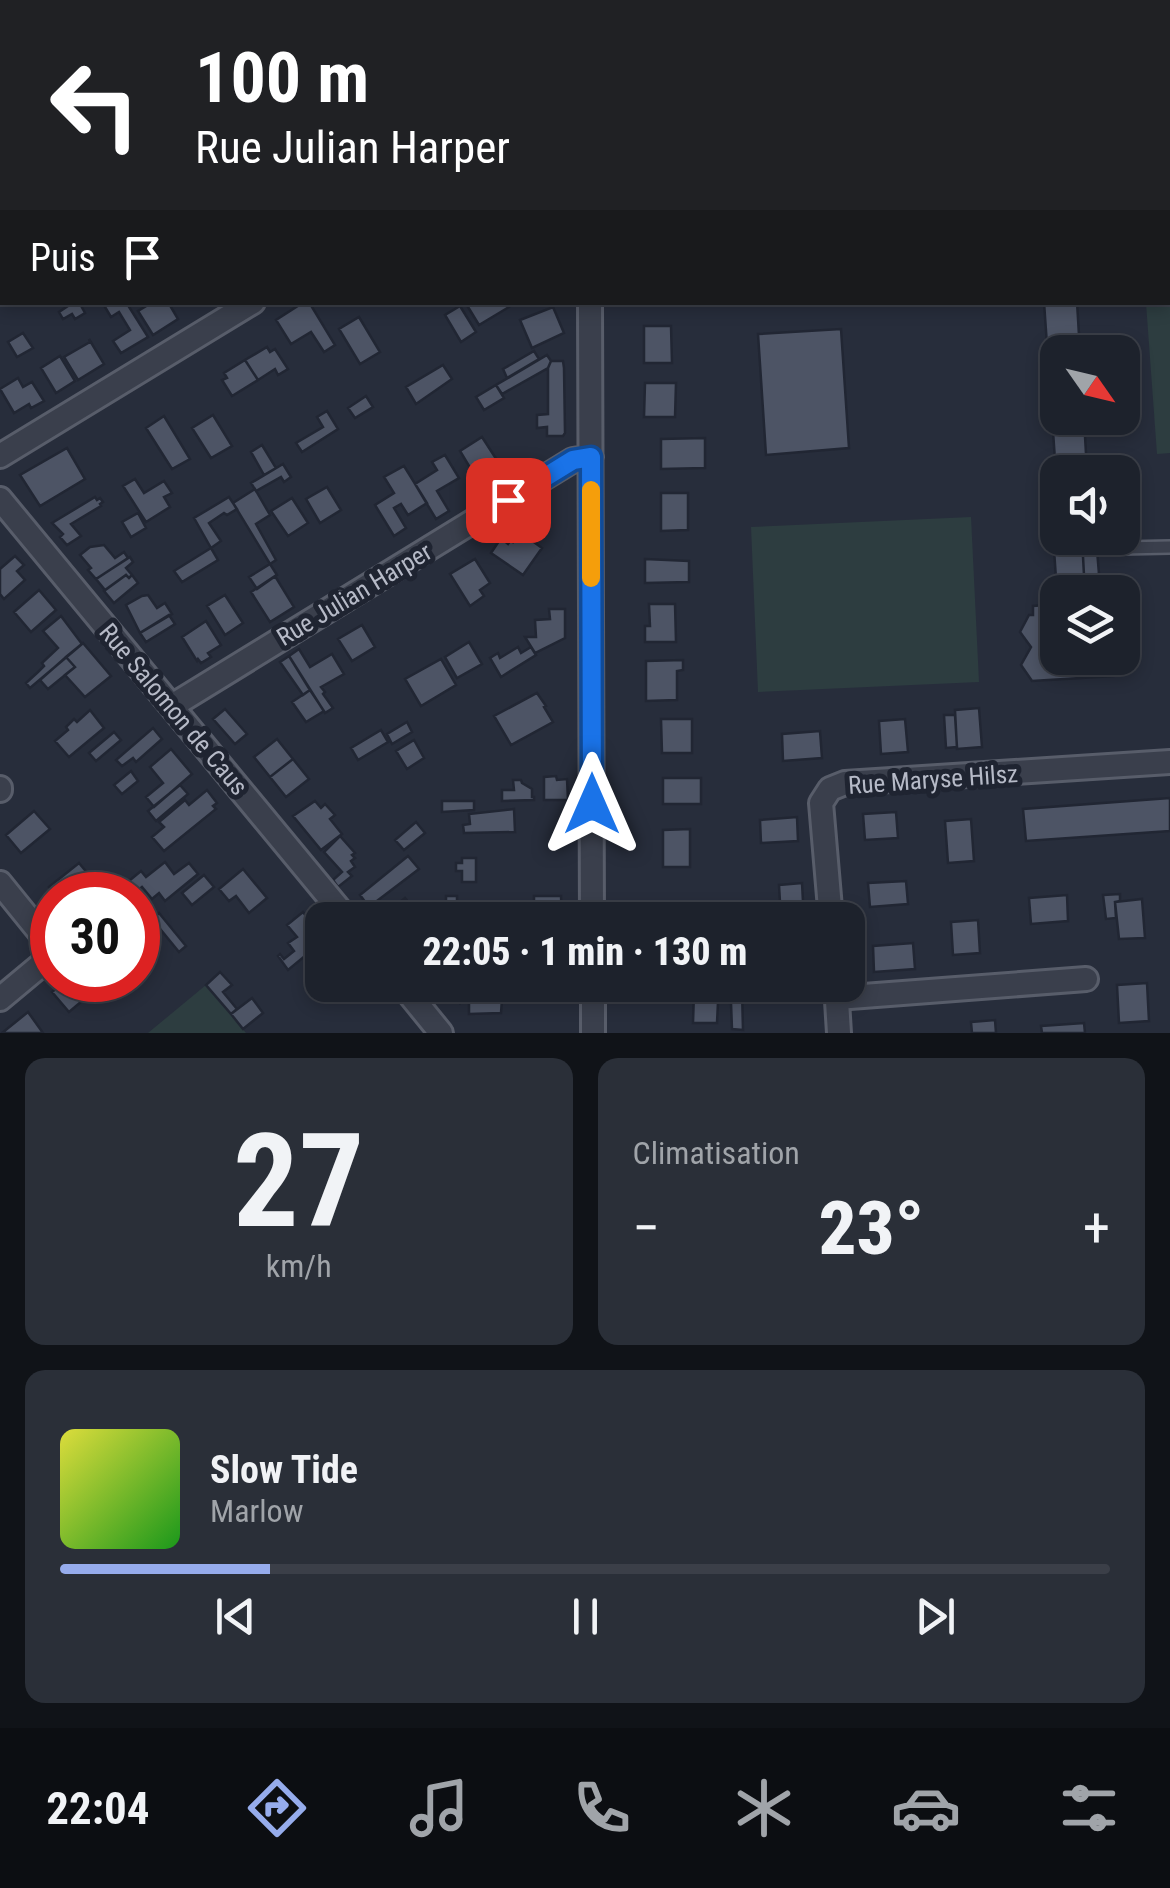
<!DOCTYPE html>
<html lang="fr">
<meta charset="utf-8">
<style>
body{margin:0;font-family:"Roboto Condensed",sans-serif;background:#2a2f38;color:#f1f3f6;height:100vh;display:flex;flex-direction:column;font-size:38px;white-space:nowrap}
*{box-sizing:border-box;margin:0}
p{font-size:32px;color:#a0a4a9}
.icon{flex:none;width:55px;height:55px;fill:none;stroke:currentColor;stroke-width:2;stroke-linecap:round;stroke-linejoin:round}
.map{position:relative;height:1033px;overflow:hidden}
.sheet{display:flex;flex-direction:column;gap:25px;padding:25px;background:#101318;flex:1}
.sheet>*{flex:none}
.top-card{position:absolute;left:0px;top:0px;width:1170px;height:305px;box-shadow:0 5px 15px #0003,0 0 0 2px #3b3f48;background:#202124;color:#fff;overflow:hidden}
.needle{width:65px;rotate:124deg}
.controls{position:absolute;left:1040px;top:335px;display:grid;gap:20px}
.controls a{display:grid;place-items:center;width:100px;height:100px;border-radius:20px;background:#1d222c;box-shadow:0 5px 15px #0003,0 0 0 2px #3b3f48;font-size:50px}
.speed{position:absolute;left:30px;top:872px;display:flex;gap:20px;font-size:50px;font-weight:700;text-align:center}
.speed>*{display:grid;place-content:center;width:130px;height:130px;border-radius:50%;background:#1d222c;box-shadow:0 5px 15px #0003,0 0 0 2px #3b3f48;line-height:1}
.speed .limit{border:15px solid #d22;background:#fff;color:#111}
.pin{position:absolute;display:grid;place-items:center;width:85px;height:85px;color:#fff;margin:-42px;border-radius:20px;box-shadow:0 5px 15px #0006}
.me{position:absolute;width:110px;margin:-55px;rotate:0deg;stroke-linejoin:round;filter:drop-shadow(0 0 8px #0008)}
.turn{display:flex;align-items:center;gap:35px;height:210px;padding:0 30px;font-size:45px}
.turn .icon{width:130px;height:130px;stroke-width:2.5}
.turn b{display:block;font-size:70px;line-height:85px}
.then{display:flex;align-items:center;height:95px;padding:0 30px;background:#0003;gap:20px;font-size:38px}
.big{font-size:75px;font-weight:800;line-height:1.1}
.sheet .tile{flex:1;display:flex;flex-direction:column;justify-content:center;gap:15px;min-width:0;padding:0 35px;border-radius:20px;background:#2a2f38}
.sheet .dial{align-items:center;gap:0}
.dial b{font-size:130px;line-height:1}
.song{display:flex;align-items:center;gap:30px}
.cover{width:120px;height:120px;border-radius:15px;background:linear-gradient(135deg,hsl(60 70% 55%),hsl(120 70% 35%))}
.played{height:10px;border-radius:5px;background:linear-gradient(90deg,#96acec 20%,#3b3f48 20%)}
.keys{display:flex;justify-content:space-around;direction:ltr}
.heat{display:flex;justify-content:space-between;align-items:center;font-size:55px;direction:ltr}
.sheet .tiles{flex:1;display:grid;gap:25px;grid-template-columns:1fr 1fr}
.tile:last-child{grid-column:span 2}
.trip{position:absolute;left:305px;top:902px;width:560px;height:100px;border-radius:20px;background:#1d222c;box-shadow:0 5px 15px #0003,0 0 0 2px #3b3f48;font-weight:800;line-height:100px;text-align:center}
.menu{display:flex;height:160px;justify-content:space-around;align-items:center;background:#0c0e12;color:#a0a4a9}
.menu .icon{width:70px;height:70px}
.menu .selected{color:#96acec}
.menu b{font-size:45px;color:#f1f3f6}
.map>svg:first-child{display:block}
</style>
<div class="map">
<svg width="1170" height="1033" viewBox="0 0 1170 1033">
<rect width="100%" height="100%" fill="#272d3b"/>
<!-- green -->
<path fill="#2d3d40" d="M1168 270H1170V453L1157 454 1146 303 1168 302Z
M971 517 979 682 758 692 751 527Z
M206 985 246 1033H148Z"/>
<!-- building -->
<path fill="#4d5465" stroke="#212633" stroke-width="2.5" d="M74 302H79L85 313 75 319 72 314 63 319 59 312Z
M102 302H126L148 337 121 353 113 341 130 330 119 312 111 317Z
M153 302H168L178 319 153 335 138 311Z
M304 302H309L335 345 324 352 311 332 291 344 276 320Z
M465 302H507L509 307 479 325Z
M1044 302H1077L1080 352H1058V418H1084L1087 472H1058V503Z
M460 306 476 332 461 342 445 315Z
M553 307 564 333 532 348 520 320Z
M359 317 380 352 360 364 339 329Z
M644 326H671L672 363H644Z
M841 329 849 448 766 455 758 334Z
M23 333 33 348 17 357 8 342Z
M89 339 104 364 78 380 64 357 90 342Z
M267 347 270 352 275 349 288 369 278 375 275 369 258 380 245 360Z
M534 351 539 359 507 378 503 369Z
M547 355 551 361 548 368 502 394 496 385Z
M60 356 75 381 56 393 41 368Z
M245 360 258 380 232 396 222 380 227 378 224 373Z
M551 361H563L564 368 565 433 563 436H547V427L537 428V415L548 414V368Z
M443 365 452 379 416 404 406 387Z
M18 378 23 387 32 382 44 401 31 408 29 404 14 413 0 389Z
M645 383H676L675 417H644Z
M496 385 504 398 484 410 476 397Z
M366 396 373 407 355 418 348 408Z
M327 411 338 429 302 452 296 443 323 427 317 417Z
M213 415 232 446 211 458 192 428Z
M164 416 190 459 172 469 146 428Z
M482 437 504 471 481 486 460 451Z
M705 438V468L661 469V439Z
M262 445 276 468 264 475 251 452Z
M67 448 85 479 40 506 20 475Z
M445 455 459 478 437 491 449 511 436 519 415 484 437 470 432 462Z
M283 464 291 477 284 482 281 477 256 491 251 483Z
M404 466 427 503 408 515 401 504 394 508 406 528 394 536 375 505 394 493 384 477Z
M135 479 144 493 164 481 172 493 164 497 170 507 146 522 123 486Z
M327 487 341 510 320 523 306 499Z
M255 489 270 515 256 524 276 560 270 564 233 503Z
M1050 491H1057L1058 538H1082L1084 575 1099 574 1100 591 1057 593Z
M661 493H688V530L661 531Z
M95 497 97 500 100 498 103 502 100 504 101 506 71 524 81 536 67 545 60 537 63 534 52 523Z
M229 497 237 509 227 515 224 513 209 523 221 541 211 548 194 518Z
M292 498 308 523 288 536 271 511Z
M138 513 146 528 131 537 122 522Z
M520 532 542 548 523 575 491 553 501 538 508 544 511 540 513 542Z
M1082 538H1096L1099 574 1084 575Z
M104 545 115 558 124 552 128 558 96 579 88 570 91 568 80 555 90 547Z
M211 548 218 560 182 582 174 571Z
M15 556 24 565 17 571 25 580 4 599 0 594V569Z
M130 557 133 562 126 568 132 575 129 578 126 575 105 590 96 579Z
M475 559 490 583 480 590 484 596 470 606 450 574Z
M645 559 689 561V582L645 583Z
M270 564 277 575 257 589 249 577Z
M126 575 129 578 132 575 138 583 114 603 104 591Z
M275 576 294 607 270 622 251 592Z
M39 590 56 610 31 632 14 612Z
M148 595 157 608 165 603 172 614 140 633 126 605 142 596Z
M225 595 243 623 225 635 207 606Z
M649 604H675L676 642H645V626H650Z
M1058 604V658H1112L1113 676 1032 681 1021 665 1031 647 1020 632 1029 615H1033V606Z
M549 609H565V638L535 653 525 637H536L535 620 550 619Z
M169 615 175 624 146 642 140 633Z
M61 616 82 644 30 688 26 683 38 672 44 666 42 663 58 648 43 631Z
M206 621 221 645 208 653 211 657 201 663 198 659 197 661 182 637Z
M362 625 375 647 352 661 338 639Z
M469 642 482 664 457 678 445 657Z
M83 643 111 676 85 697 65 675 75 667 66 657Z
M518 647 521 653 531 647 536 655 501 677 490 658 498 653 500 658Z
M299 649 310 667 332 654 344 674 321 687 325 692 323 694 333 708 325 713 289 656Z
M289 656 310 690 303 695 280 662Z
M66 657 75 667 48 689 40 680Z
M441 659 456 685 421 706 405 679Z
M683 660V670L677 671V700L646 701V661Z
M310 690 324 711 306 722 292 702Z
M537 693 546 706 544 707 553 722 511 745 494 716Z
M979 708 982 747 957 749 955 710Z
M225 709 247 734 235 744 213 719Z
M90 710 104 728 69 757 55 741 68 730 66 727 74 719 77 722Z
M944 715H955L957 747 946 748Z
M661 719H692V753H662Z
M905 719 908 752 881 754 879 721Z
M407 722 412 732 392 744 387 734Z
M153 728 162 739 136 762 133 758 122 766 116 760Z
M381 730 388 742 358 760 351 748Z
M820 731 822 758 783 761 782 734Z
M114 732 121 740 96 761 89 753Z
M277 739 293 759 270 777 254 757Z
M414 740 424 758 407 769 396 751Z
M171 749 192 774 154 807 146 797 163 783 150 767Z
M293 759 309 779 286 797 270 777Z
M131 771 138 781 122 794 114 785Z
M556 776 557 780 567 779 568 800H544V777Z
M663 778H701V804H663Z
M513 780H521L522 783 532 789V797H534V800L502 801V790H514Z
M180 785 188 794 156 821 148 811Z
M207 790 217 803 213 806 216 809 164 851 152 837 164 827 159 822 185 800 189 805Z
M1170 798V831L1026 841 1023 809Z
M315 801 321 808 325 804 335 815 330 819 342 834 321 850 293 816Z
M442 801H474V810L442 812Z
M514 809 515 832 464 833 463 825 470 824 469 814Z
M34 811 50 829 21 853 6 835Z
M896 812 898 838 865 840 863 814Z
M797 817 798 841 761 843 760 820Z
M971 819 974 861 948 863 945 821Z
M416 822 425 833 404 850 395 840Z
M690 829V867H663V830Z
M340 836 355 853 352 855 355 858 351 861 355 867 348 872 352 876 338 887 333 880 342 872 324 852Z
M408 856 419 869 369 907 360 895Z
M462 858H476V882H462V871H456V863H462Z
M165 862 174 874 189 863 198 874 165 901 159 893 152 899 142 887 132 895 124 885 141 871 146 877Z
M79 863 94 881 77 895H56L49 887Z
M243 869 267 898 249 913 236 896 229 901 219 889Z
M204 875 214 887 192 905 182 893Z
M906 881 908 904 870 907 868 883Z
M802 883 804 920H781L779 885Z
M1120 894V901L1115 902 1116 918 1106 919 1103 895Z
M1067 895 1068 921 1031 924 1029 898Z
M446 896H457V920H443V915H446Z
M534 896H561L562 920H534Z
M405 898 423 920H392L386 913Z
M1142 899 1145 938 1119 939 1115 902Z
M303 912 322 937V942L288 970 278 956 280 954 284 959 294 951 288 943 297 937 287 925Z
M159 913 186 946 179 952 152 919Z
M978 920 980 953 953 955 951 922Z
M913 943 915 969 874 972 873 946Z
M220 972 232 985 223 992 237 1009 231 1014 206 985Z
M66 980H85L94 991 69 1012 52 992Z
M1147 983 1149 1021 1119 1023 1117 985Z
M445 985 461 987 469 991V985H485L484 999H502L501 1013 469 1014V999H464L460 1003 457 999H447Z
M706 990H742L743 1030 732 1029 731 1003 718 1002 717 1023H693L694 992 706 993Z
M252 998 263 1013 243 1029 231 1014Z
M28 1012 43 1033H2Z
M995 1020 996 1033H972L971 1022Z
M1084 1023 1085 1033H1042L1041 1026Z"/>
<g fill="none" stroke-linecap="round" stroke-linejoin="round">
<defs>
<path id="lane" d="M1122 548 1170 547"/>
<path id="street" d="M529 0 531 2
M11 2 15 0
M381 2 385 0
M748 2 752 0
M1168 70H1170
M0 235 2 234
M590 302 592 920
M0 456 253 302
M0 499 348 920
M172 706 573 460 591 457
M0 788V790
M0 883 51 946 42 964 0 999
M831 920 821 803 830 789 845 783 1170 762
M402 985 441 1033
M593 985V1033
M836 985 839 1033
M837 998 1086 979"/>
</defs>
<!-- lane casing -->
<use href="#lane" stroke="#585d6a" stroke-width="16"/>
<!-- street casing -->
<use href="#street" stroke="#585d6a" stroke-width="28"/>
<!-- lane -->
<use href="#lane" stroke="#3a3f4c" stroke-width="11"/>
<!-- street -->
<use href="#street" stroke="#3a3f4c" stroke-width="22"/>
</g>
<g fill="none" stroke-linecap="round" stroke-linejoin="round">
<defs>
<path id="route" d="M508 500 573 460 591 457 592 804"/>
</defs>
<!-- route casing -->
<use href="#route" stroke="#114b97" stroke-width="25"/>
<!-- route -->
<use href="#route" stroke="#1a73e8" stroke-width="18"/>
<!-- slow -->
<path stroke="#f59e0b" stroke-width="18" d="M591 490V578"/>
</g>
<g text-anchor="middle" stroke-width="10" stroke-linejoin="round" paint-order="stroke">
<!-- street labels -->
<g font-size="25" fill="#b6bac7" stroke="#1f2431">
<text transform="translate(354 594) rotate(-31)" y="9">Rue Julian Harper</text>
<text transform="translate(174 709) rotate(50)" y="9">Rue Salomon de Caus</text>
<text transform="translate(933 779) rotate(-4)" y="9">Rue Maryse Hilsz</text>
</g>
</g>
</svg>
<div class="controls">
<a><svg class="needle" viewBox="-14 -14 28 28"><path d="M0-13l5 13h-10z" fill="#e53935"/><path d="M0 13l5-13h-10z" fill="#a0a4a9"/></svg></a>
<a><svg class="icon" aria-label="sound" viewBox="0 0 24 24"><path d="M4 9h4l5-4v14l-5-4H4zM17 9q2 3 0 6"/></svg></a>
<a><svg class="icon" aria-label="layers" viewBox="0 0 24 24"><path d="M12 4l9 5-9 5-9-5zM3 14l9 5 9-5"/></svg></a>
</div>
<div class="speed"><div class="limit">30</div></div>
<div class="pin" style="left:508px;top:500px;background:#d93025"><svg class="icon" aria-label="arrive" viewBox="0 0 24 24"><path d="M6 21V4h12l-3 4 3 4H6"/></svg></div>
<svg class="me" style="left:592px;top:804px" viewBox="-20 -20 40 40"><path d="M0-17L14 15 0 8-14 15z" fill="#1a73e8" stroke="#fff" stroke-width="4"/></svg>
<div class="trip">22:05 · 1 min · 130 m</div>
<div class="top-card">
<div class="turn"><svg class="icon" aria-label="left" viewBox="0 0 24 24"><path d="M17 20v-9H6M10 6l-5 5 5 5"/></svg><div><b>100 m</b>Rue Julian Harper</div></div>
<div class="then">Puis<svg class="icon" aria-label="arrive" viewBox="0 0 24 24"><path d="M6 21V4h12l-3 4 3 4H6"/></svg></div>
</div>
</div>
<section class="sheet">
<div class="tiles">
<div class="tile dial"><b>27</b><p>km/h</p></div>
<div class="tile"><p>Climatisation</p>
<div class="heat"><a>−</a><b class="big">23°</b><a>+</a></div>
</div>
<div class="tile">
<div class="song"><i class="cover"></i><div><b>Slow Tide</b><p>Marlow</p></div></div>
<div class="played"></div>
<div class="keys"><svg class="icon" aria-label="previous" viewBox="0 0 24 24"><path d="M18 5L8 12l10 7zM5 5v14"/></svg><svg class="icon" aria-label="pause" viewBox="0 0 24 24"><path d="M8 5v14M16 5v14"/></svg><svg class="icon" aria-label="next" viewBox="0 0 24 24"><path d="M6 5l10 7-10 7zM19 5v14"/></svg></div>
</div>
</div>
</section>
<nav class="menu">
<b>22:04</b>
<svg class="icon selected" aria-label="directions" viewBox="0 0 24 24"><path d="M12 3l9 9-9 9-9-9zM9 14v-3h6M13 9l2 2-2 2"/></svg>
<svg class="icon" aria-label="music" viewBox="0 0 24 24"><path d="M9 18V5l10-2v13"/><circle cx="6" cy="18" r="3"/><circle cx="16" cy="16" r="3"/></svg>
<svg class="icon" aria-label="phone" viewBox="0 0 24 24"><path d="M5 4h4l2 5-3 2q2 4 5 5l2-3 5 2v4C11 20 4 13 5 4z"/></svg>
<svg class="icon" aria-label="climate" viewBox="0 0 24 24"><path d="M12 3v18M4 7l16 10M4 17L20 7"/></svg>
<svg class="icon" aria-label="car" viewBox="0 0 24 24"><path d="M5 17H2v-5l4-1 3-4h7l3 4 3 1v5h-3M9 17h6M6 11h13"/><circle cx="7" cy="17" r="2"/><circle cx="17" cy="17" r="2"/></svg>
<svg class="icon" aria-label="filters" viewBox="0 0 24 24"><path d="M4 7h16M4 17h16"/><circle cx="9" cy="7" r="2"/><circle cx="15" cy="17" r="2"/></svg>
</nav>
